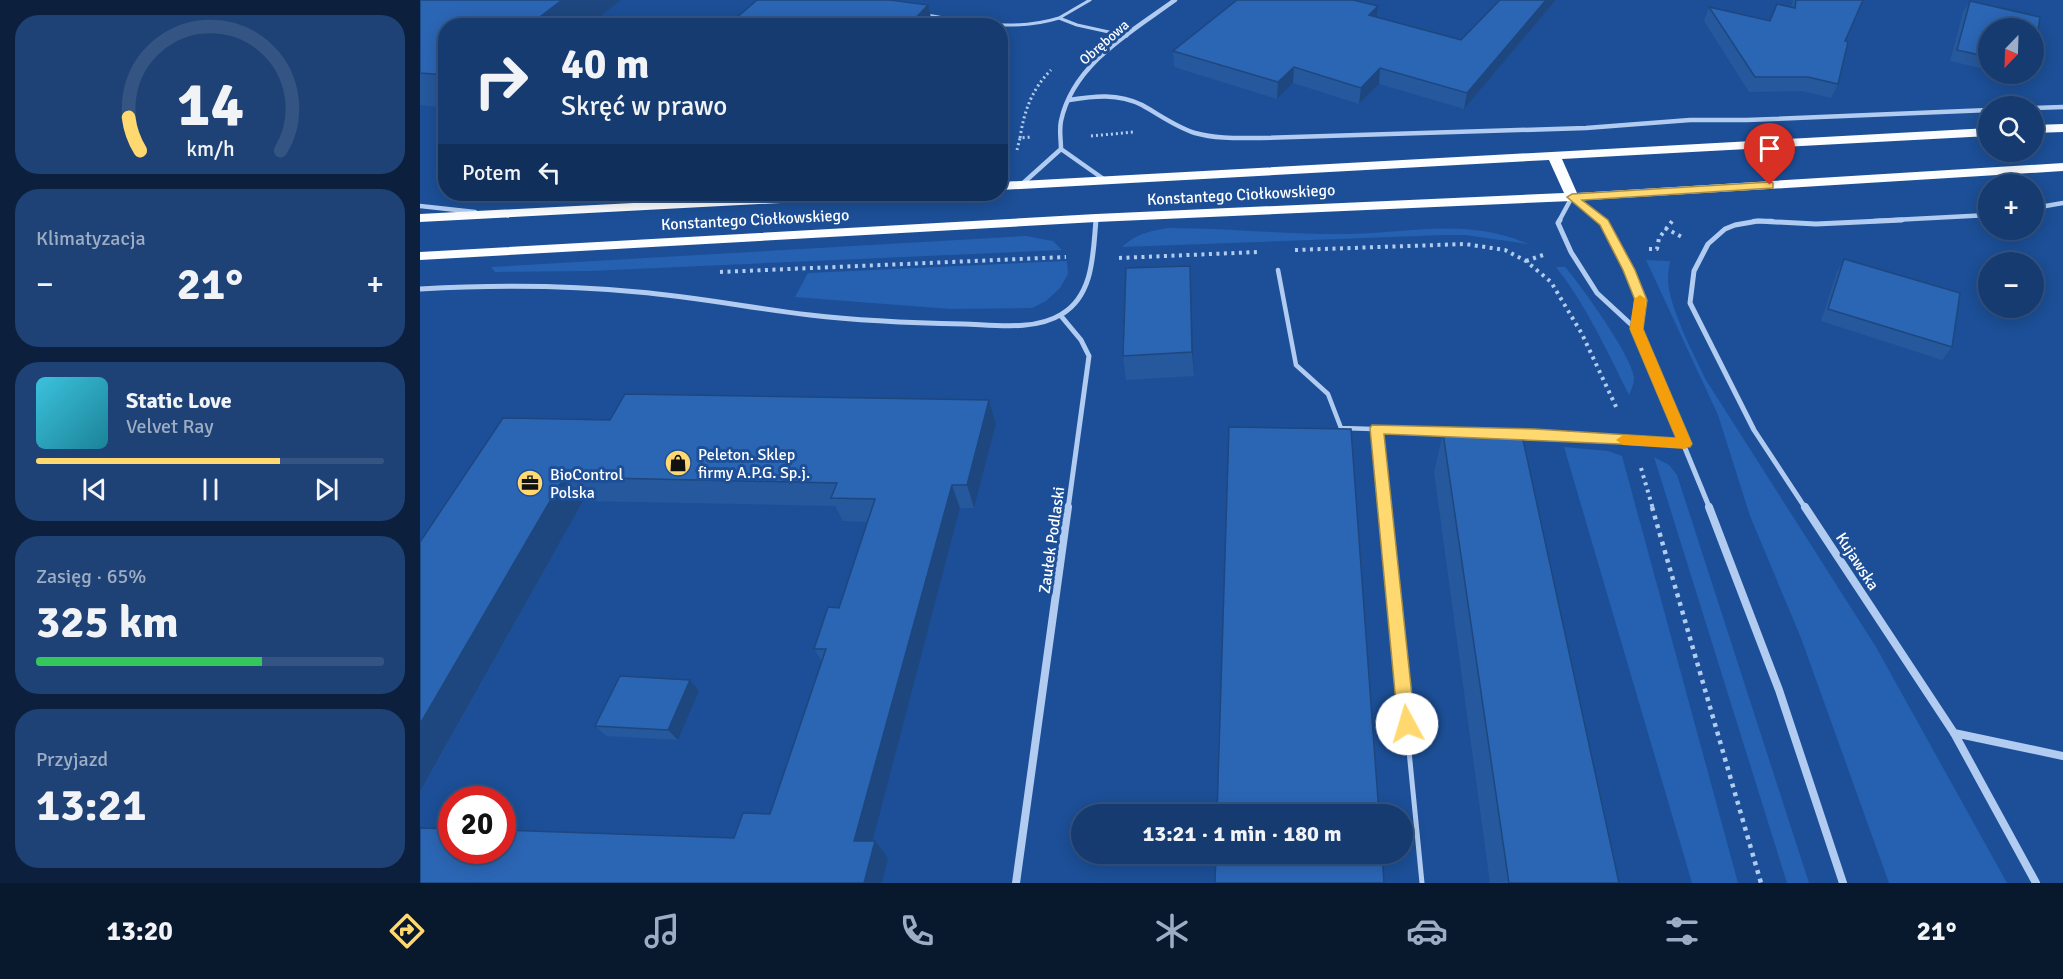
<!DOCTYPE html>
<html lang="pl">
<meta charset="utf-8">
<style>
body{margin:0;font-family:Signika,sans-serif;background:#1e4276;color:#f1f3f6;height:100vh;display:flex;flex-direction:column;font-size:22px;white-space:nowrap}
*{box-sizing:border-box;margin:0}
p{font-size:20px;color:#9dadc3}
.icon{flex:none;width:33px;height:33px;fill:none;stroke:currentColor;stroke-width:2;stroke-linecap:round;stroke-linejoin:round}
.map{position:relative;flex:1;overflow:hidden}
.side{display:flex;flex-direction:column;gap:15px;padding:15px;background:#0c203e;width:420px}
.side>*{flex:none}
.banner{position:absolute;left:18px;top:18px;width:570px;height:183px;border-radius:24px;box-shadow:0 3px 15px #0003,0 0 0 2px #345584;background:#153b71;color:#f1f3f6;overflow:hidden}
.needle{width:39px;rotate:203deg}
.controls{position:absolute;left:1558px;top:18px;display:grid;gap:12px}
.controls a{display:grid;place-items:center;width:66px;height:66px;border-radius:50%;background:#153b71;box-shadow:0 3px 15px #0003,0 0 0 2px #345584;font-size:30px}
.speed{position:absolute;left:18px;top:786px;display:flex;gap:12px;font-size:30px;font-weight:700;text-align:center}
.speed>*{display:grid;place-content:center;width:78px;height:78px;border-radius:50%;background:#153b71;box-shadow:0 3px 15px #0003,0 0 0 2px #345584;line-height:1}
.speed .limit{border:9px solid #d22;background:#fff;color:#111}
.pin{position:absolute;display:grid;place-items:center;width:51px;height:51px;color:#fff;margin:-62px -26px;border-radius:50% 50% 50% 0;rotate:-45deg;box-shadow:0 0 6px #0007}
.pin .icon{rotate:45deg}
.me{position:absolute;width:66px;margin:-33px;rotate:354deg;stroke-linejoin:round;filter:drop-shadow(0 0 4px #0008)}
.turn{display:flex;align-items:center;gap:21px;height:126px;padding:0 24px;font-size:27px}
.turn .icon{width:78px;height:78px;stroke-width:2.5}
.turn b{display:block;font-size:42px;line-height:51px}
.then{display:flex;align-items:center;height:57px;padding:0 24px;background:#0003;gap:12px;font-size:22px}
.big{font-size:45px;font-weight:700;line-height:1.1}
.side .card{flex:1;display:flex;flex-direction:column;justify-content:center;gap:9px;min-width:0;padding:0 21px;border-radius:24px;background:#1e4276}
.side .dial{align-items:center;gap:0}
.dial svg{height:156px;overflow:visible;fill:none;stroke:#345584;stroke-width:7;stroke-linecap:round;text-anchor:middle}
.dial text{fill:#f1f3f6;stroke:none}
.song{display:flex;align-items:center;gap:18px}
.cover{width:72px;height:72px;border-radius:9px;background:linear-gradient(135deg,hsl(190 70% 55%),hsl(190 70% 35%))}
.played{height:6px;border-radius:3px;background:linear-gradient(90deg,#ffd96f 70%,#345584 70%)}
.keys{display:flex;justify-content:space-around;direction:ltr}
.heat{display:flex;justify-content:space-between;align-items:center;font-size:33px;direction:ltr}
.charge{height:9px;border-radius:4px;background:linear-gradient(90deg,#34c759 65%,#345584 0)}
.trip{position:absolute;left:651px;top:804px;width:342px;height:60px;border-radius:30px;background:#153b71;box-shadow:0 3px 15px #0003,0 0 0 2px #345584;font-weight:700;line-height:60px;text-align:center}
.tabs{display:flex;height:96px;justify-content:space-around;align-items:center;background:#08182d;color:#9dadc3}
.tabs .icon{width:42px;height:42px}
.tabs .active{color:#ffd96f}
.tabs b{font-size:27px;color:#f1f3f6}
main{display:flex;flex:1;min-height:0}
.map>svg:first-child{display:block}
</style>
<main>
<section class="side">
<div class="card dial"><svg viewBox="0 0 100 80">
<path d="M14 69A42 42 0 1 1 86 69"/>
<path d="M14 69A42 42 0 0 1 8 52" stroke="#ffd96f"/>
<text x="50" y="56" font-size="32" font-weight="700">14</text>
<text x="50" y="72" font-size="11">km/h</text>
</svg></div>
<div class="card"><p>Klimatyzacja</p>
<div class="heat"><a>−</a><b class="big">21°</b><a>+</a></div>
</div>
<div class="card">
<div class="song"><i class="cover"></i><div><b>Static Love</b><p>Velvet Ray</p></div></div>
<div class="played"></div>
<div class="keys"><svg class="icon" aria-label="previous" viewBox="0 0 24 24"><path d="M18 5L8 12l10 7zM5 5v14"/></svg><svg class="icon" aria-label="pause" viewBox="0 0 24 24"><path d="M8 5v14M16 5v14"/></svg><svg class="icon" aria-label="next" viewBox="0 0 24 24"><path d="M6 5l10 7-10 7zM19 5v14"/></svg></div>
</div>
<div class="card"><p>Zasięg · 65%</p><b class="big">325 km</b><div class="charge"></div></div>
<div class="card"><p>Przyjazd</p><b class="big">13:21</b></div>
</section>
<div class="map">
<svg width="1643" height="883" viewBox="0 0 1643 883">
<rect width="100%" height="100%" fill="#1c4f97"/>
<!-- green -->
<path fill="#2561b0" d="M748 228C809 228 870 235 931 234 994 232 1049 218 1108 244L1045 235H1025L702 247C716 234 729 231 748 228Z
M606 236 633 241 642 250 170 271 75 272 71 267Z
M1226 260 1250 261C1249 267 1248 273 1248 279 1248 305 1274 355 1286 380L1456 647 1587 883H1469L1381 638 1330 516 1298 415Z
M647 261 648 274 640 288 626 301 612 308 530 309 375 297 388 273Z
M1136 267H1145C1161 285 1211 355 1214 377 1214 383 1212 389 1209 395 1187 351 1166 305 1136 267Z
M1144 447 1188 451 1202 456 1318 883H1272Z
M1234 457 1249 465 1257 475 1389 883H1367Z"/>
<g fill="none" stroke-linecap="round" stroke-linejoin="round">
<!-- path-far2 -->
<path stroke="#b1ccf0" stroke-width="3" stroke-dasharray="2 3" stroke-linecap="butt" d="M671 136 714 132
M600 138C604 111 612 89 631 70
M597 150 600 138 612 137"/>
<!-- path-far1 -->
<path stroke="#b1ccf0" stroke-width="4" stroke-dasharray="3 4.5" stroke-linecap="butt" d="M1245 228 1262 237
M1229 249H1237L1239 238 1253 220
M875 250 1045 244 1085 250 1106 261 1131 282 1162 334 1198 411
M699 258 838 252
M1106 261 1123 255
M300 272 646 257
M1221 468 1233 509"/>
<!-- path -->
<path stroke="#b1ccf0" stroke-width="4.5" stroke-dasharray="4 5" stroke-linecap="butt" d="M1232 507 1341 883"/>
<!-- service-far2 -->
<path stroke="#b1ccf0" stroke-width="3" d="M670 0 639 18 657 25 707 36
M506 15C551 22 594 32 639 18"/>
<!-- service-far1 -->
<path stroke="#b1ccf0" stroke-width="4.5" d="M858 270 876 365 908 394 921 428 1115 434 1265 444
M957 428 965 509"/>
<!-- service -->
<path stroke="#b1ccf0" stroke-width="5" d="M965 507 1002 883"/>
<!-- minor-far2 -->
<path stroke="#b1ccf0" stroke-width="4.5" d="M649 100C674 96 698 93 722 105 740 115 756 127 775 133 796 139 819 138 840 138L1166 128 1270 120H1327L1569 110
M1614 108 1643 107
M641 149 685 180
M601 185 641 149C641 140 639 130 641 121 653 64 711 32 755 0
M0 206 55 212
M1614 208 1643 203
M676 221V218
M1139 221 1152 197 1182 221
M1334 221H1352
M1454 221 1569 215"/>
<!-- minor-far1 -->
<path stroke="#b1ccf0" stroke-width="5" d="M1140 220 1138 223 1151 252 1177 293 1216 329
M1180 220 1209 270 1221 300 1216 329
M0 289C73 285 145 285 218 292 276 297 332 308 390 315 441 321 492 323 544 324 575 325 615 331 642 314 674 295 673 252 676 220
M641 316 661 340 669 356 648 509
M1216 329 1290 509
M1386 509 1334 430 1270 303 1274 271 1288 244 1305 229 1315 225 1338 221 1396 224 1482 220"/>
<!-- minor -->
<path stroke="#b1ccf0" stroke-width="8" d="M1289 507 1359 690 1423 883
M1385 507 1534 733 1616 883
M1534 733 1643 756
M596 883 648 507"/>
<!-- trunk -->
<path fill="#fcfdff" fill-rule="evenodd" d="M1643 124V132L1614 133V125Z
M1569 128V136L1142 159 1157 193 1643 163V171L1152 201 676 222 0 260V252L676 214 1144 193 1129 160 580 190V182Z
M388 194H460L453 198 0 222V214Z"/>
</g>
<!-- wall -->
<path fill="#25589c" d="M0 0H201L169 26H26V108L0 105Z
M1080 0H1136L1044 109 959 84 939 104 873 83 857 99 754 67 753 51 1041 40Z
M1373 0H1443L1425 41 1418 84 1411 98 1382 91 1329 92 1284 21 1289 7 1350 21 1371 7Z
M1550 1 1569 28V70L1530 61 1543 12Z
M1583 74H1608L1605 79Z
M1424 259 1532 347 1522 360 1401 321 1417 272Z
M770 266 774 376 706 380 703 356Z
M569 400 576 424 554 508H540L452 841 468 858 314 838 350 814 402 661 394 649 419 608 447 522 423 521 415 506 163 501 0 793V542L190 420Z
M1023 433 1199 883H1070L1014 472Z
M279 691 258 740 186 736 175 726Z"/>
<!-- shaded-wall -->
<path fill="#1e477f" d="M142 0H201L169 26H108Z
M1126 0H1136L1044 109 1047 93Z
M508 5 513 26H488Z
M958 6 956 22 949 15Z
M874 67 873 83 857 99 858 82Z
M960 68 959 84 939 104 941 88Z
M770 266 771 290 774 376 772 352Z
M569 400 576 424 554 508 547 485Z
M144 477 163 501 0 792V724Z
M532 485 540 508 448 858 434 841Z
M270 680 279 691 258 740 248 730Z
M455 841 468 858 462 883H444Z"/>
<!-- building -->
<path fill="#2b66b5" stroke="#1e477f" stroke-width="1.5" d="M0 0H142L108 26H26V75L0 73Z
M337 0H470L508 5 488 26H307Z
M817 0H933L958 6 949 15 1041 40 1080 0H1126L1047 93 960 68 941 88 874 67 858 82 753 51Z
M1376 0H1443L1425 41 1428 42 1418 84 1388 77H1335L1289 7 1350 21 1357 4 1375 8Z
M1550 1 1620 17 1614 56V28H1569V57L1537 50Z
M1424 259 1540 293 1532 347 1408 309Z
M770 266 772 352 703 356 706 268Z
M205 394 569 400 547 485H532L434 841H455L444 883H0V828L32 829V850H82V830L314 838 323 813 350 814 406 649H394L408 607 419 608 455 499 411 498 417 483 144 477 0 724V542L83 418 190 420Z
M809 427 931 429 959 814H797Z
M1023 433 1102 435 1199 883H1089Z
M200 676 270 680 248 730 175 726Z
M796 854H962L964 883H795Z"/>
<!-- route -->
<path fill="#ffd96f" stroke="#a68d48" stroke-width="1.5" d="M1350 182 1353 183V188L1162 200 1188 220 1215 270 1227 300 1223 329 1272 444 1270 447 964 434 995 724 993 730 987 732 981 730 978 724 950 428 952 425 1115 429 1256 438 1210 329 1215 300 1203 270 1180 225 1147 197 1152 194Z"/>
<!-- slow -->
<path fill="#f59e0b" d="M1220 295 1226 299 1223 329 1272 444 1265 449 1203 445 1196 440 1203 435 1256 438 1210 329 1214 299Z"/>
<!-- icons -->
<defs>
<symbol id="shop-disc" viewBox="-11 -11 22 22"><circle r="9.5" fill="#ffd96f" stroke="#1c4f97"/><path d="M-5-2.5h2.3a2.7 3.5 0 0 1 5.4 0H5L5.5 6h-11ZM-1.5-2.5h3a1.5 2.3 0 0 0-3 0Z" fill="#111"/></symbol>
<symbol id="office-disc" viewBox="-11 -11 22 22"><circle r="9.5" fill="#ffd96f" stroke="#1c4f97"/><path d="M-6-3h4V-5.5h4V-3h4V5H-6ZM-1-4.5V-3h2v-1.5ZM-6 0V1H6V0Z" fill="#111"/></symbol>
</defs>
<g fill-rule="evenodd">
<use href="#shop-disc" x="243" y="448" width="30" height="30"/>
<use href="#office-disc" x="95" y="468" width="30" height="30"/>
</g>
<g text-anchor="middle" stroke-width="6" stroke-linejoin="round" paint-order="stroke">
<!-- far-street labels -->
<g font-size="14" fill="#fff" stroke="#1c4f97">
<text transform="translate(684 42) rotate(-41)" y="5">Obrębowa</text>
</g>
<!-- street labels -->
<g font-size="16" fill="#fff" stroke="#1c4f97">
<text transform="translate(821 194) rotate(-3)" y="6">Konstantego Ciołkowskiego</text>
<text transform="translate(335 219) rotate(-3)" y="6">Konstantego Ciołkowskiego</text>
<text transform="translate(631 540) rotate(-82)" y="6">Zaułek Podlaski</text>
<text transform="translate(1438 561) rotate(57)" y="6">Kujawska</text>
</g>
<!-- poi labels -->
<g font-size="16" fill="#fff" stroke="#1c4f97" text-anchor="start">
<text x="278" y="460">Peleton. Sklep<tspan x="278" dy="18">firmy A.P.G. Sp.j.</tspan></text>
<text x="130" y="480">BioControl<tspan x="130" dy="18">Polska</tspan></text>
</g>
</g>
</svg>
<div class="controls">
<a><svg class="needle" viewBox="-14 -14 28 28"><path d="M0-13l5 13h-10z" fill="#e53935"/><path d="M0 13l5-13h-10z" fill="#9dadc3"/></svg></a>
<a><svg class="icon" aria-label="search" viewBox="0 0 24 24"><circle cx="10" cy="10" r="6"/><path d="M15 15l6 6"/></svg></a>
<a>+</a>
<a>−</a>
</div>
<div class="speed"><div class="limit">20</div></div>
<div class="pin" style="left:1350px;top:185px;background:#d93025"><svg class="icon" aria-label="arrive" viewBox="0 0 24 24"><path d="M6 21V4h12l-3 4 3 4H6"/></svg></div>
<svg class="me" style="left:987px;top:724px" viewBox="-20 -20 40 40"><circle r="19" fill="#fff"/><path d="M0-13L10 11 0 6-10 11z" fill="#ffd96f"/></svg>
<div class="trip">13:21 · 1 min · 180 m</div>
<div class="banner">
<div class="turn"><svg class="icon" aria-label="right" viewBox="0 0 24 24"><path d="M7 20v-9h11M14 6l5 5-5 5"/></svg><div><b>40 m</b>Skręć w prawo</div></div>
<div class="then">Potem<svg class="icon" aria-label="left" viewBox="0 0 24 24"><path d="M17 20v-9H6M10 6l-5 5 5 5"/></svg></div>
</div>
</div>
</main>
<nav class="tabs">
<b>13:20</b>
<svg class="icon active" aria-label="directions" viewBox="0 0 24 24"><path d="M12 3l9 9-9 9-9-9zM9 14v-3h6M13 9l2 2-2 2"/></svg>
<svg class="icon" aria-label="music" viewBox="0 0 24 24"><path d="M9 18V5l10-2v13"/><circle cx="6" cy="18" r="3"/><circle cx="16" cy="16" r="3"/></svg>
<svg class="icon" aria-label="phone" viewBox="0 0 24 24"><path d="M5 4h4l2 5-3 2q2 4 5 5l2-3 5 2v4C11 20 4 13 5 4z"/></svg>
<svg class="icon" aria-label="climate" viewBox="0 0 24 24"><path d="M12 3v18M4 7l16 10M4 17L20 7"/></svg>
<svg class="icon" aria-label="car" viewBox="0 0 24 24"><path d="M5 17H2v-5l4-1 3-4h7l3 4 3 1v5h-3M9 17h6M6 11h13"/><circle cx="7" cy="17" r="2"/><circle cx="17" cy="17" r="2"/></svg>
<svg class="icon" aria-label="filters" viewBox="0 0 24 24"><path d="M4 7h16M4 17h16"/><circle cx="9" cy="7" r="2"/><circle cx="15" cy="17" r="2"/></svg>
<b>21°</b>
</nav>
